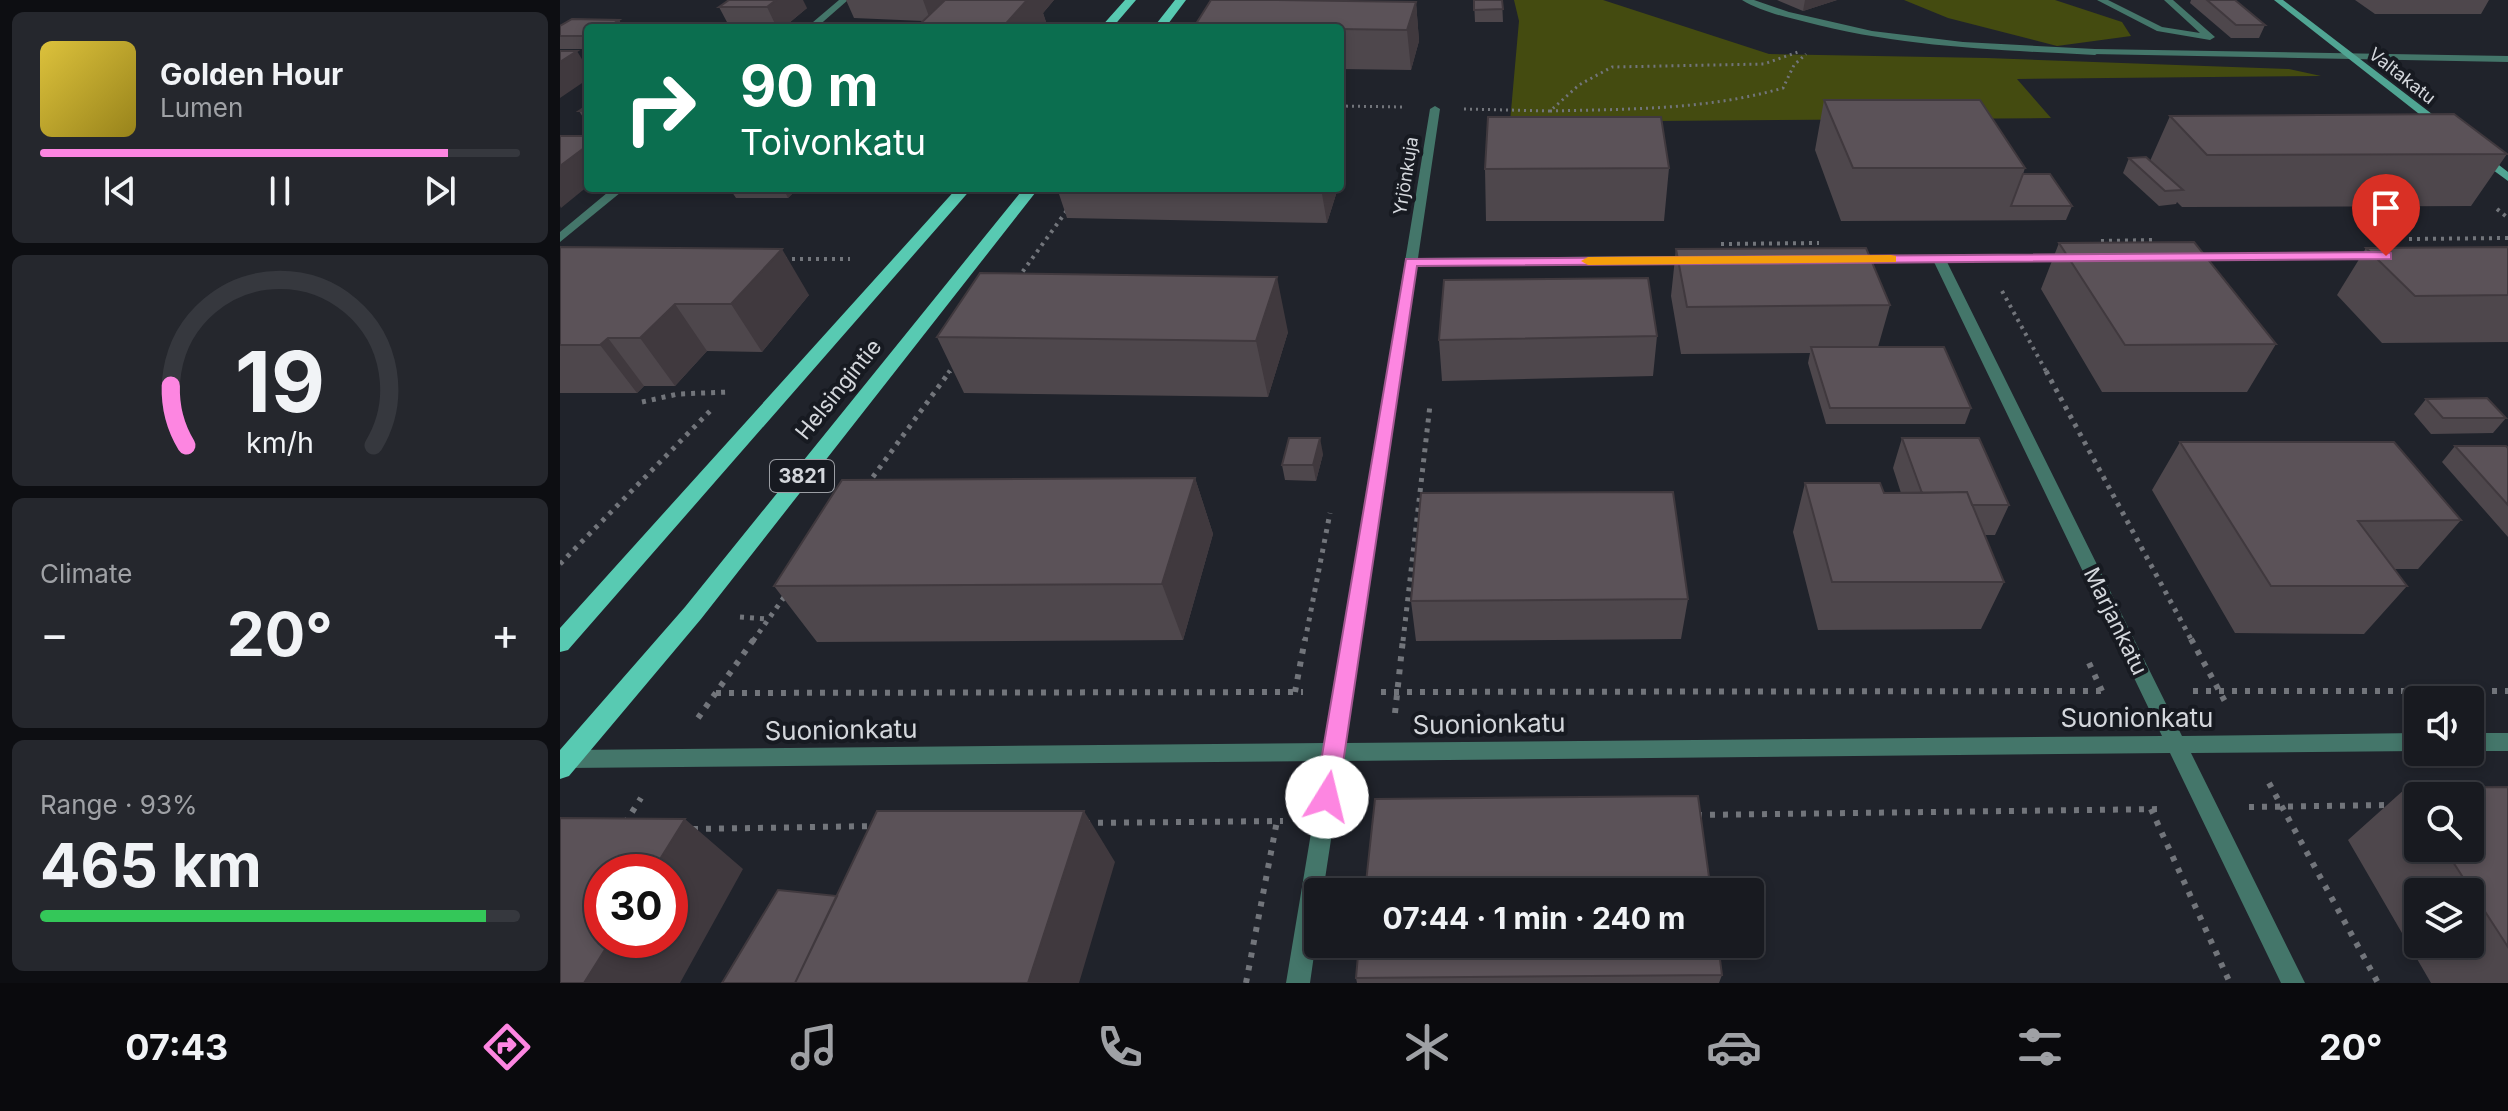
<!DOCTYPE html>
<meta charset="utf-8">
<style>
body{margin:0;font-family:Inter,sans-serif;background:#25272d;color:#f1f3f6;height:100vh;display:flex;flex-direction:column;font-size:30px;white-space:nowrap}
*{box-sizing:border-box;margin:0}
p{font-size:26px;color:#9fa1a5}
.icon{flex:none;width:44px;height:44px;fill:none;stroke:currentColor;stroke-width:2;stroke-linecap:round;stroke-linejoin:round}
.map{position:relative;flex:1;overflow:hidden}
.drawer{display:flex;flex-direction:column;gap:12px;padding:12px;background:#0d0e12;width:560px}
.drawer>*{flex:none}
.banner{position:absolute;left:24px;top:24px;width:760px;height:168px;border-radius:8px;box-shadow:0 4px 12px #0003,0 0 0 2px #36383e;background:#0b6e4f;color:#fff;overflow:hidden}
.controls{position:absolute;left:1844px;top:686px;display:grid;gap:16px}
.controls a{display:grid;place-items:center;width:80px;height:80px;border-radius:8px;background:#181a20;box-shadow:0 4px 12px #0003,0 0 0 2px #36383e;font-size:40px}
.speed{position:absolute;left:24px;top:854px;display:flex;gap:16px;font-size:40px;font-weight:700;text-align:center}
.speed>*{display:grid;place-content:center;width:104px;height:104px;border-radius:50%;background:#181a20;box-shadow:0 4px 12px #0003,0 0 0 2px #36383e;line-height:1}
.speed .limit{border:12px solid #d22;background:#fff;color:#111}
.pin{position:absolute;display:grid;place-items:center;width:68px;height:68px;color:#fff;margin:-82px -34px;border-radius:50% 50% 50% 0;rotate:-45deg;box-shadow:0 0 8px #0007}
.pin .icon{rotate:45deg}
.me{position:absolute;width:88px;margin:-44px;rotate:9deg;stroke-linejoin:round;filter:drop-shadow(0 0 6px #0008)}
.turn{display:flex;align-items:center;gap:28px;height:168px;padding:0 24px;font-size:36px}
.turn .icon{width:104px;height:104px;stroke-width:2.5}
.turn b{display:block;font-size:56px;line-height:68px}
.big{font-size:60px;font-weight:700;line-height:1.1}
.drawer .tile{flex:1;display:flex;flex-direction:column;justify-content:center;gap:12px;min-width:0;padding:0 28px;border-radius:12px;background:#25272d}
.drawer .dial{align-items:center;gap:0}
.dial svg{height:208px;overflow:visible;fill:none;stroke:#36383e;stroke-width:7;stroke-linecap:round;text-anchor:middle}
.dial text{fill:#f1f3f6;stroke:none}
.song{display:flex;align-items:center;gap:24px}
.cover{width:96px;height:96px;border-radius:12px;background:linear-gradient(135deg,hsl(50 70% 55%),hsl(50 70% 35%))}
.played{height:8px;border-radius:4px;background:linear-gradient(90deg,#fd86e1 85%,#36383e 85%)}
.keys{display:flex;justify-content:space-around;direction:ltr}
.heat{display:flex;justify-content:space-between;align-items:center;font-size:44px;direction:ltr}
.charge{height:12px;border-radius:6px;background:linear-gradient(90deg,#34c759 93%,#36383e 0)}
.trip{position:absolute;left:744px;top:878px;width:460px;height:80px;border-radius:8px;background:#181a20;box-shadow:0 4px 12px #0003,0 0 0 2px #36383e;font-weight:700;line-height:80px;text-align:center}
.menu{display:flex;height:128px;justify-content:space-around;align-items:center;background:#0a0a0d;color:#9fa1a5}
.menu .icon{width:56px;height:56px}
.menu .on{color:#fd86e1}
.menu b{font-size:36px;color:#f1f3f6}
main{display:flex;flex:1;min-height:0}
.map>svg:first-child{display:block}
</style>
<main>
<section class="drawer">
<div class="tile">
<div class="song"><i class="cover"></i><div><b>Golden Hour</b><p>Lumen</p></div></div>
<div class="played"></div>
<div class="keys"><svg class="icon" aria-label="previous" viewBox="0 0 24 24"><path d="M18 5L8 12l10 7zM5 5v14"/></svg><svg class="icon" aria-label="pause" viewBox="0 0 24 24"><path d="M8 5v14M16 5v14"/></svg><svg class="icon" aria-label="next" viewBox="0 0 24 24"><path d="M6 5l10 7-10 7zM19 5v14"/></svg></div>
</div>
<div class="tile dial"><svg viewBox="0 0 100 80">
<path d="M14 69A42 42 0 1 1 86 69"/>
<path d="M14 69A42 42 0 0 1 8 46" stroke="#fd86e1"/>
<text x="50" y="56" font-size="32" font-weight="700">19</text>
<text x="50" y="72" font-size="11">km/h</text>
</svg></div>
<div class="tile"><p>Climate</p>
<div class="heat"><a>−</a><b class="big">20°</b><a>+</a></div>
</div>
<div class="tile"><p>Range · 93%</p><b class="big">465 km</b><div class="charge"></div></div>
</section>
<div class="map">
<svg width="1948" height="983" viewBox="0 0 1948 983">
<rect width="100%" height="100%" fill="#20232b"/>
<!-- green -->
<path fill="#444b10" d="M954 0H1043L1209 54 1427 58 1729 69 1761 76 1457 79 1491 118 950 122 959 21Z
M1344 0H1495L1562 22 1571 36 1497 46 1388 18Z"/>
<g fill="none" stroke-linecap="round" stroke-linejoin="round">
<!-- path-far3 -->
<path stroke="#72757b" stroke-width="3" stroke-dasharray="2 4" stroke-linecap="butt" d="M780 106 842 107
M904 109 990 111 1019 85 1052 67 1204 64 1238 52
M990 111C1069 109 1147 110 1223 88L1234 65 1246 54"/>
<!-- path-far2 -->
<path stroke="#72757b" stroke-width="4" stroke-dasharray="3 5" stroke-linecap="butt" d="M1937 209 1948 218
M1849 239 1948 238
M1541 241 1595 240
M1161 244 1259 243
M224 259H290
M458 278 508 209
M1442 291 1487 373
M388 373 395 364"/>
<!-- path-far1 -->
<path stroke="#72757b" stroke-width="5" stroke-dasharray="4 6" stroke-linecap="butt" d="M1486 371 1632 641
M82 402 118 394 169 392
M307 485 390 371
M0 564 150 411
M180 617 208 619
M193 641 227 593
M745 641 770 513
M843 641 870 405"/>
<!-- path -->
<path stroke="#72757b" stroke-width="6" stroke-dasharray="5 8" stroke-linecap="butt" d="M1631 639 1668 707
M1529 663 1542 691
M1633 691H1948
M735 692 745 639
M821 692 1547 691
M156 693 743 692
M835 713 843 639
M138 718 194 639
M1709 783 1818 983
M1689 807 1831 805
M1591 809 1670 983
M1137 815 1603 809
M65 823 81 798
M525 823 723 821
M133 829 315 826
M686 983 717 821"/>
<!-- lane -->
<path fill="#44766a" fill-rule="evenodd" d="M1537 0H1548L1602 27 1640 33 1604 0H1613L1655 37 1650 40 1597 31Z
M1535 49 1948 56V62L1532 54 1530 52Z"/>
<!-- street -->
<path fill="#44766a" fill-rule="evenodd" d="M279 0H288L256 28H246Z
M1182 0H1194L1229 12 1312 31 1403 42 1535 49 1540 52 1535 55C1438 50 1340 47 1246 22 1225 17 1200 11 1182 0Z
M875 106 880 109 858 258 1133 256 1139 260 1133 264 857 266 785 743 1602 736 1374 262 1288 263 1282 259 1288 255H1517L1519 258 1513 262H1387L1622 736 1858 733V751L1631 753 1745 983H1721L1610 753 783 761 763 892H758V927L750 983H726L763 761 7 768 0 765V753L7 750 766 743 870 109Z
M53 188H66L0 242V232Z
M1821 252 1827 256 1825 259 1624 261 1618 257 1624 253Z
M1910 733H1948V751H1910Z"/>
<!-- secondary -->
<path fill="#50a593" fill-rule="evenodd" d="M1714 0H1723L1885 124V128H1877Z
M1918 155H1926L1948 172V181L1918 159Z"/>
<!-- primary -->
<path fill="#58cab2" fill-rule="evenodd" d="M565 0H576L552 28H540Z
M615 0H626L605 28H593Z
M397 188H412L8 650 0 652V628Z
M464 188H479L141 619 9 776 0 779V750L125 607Z"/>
</g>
<!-- wall -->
<path fill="#4e474c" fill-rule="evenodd" d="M286 0H494L483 13 486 22 481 28H361L360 24 363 21 294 18Z
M914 0H942L943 22H915Z
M1217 0H1277L1243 11Z
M1631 0H1675L1705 25 1699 38H1671L1630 3Z
M1795 0H1929L1921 14H1815Z
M856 2 859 41 851 70 780 69V28H634V27Z
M159 7 247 8 223 28H128L168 24Z
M59 20 64 28H28V49H0V26Z
M1264 100 1465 168 1463 174 1512 206 1506 220 1281 221 1255 150Z
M28 105V125L19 111Z
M1610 116 1947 154 1911 206 1622 207 1617 202 1616 204 1599 206 1563 173 1569 158 1590 161Z
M1109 168 1104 221H926L925 169Z
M126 188H238L228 198H176L172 192H128Z
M497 188H778L767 223 507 218Z
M1499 243 1716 344 1687 392H1542L1481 289Z
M0 247 249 295 202 352 147 351 115 386H84L77 393H0Z
M1948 247V342L1822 343 1777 295 1806 248Z
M1116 249 1330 305 1318 347 1411 408 1405 424H1266L1248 363 1250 353 1121 354 1111 296Z
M728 332 708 397 404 393 377 337Z
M1097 336 1093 376 882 381 879 340Z
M1866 399 1946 418 1933 433 1871 434 1854 414Z
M1342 438 1449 505 1435 535H1425L1444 582 1421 629 1258 630 1233 532 1245 483 1324 493H1341L1333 468Z
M1620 442 1901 520 1858 569H1834L1847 586 1804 634 1675 633 1592 490Z
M1895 446 1948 448V537L1882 462Z
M763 454 756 481 725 480 722 465Z
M635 478 653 534 623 640 257 642 214 586Z
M1128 599 1121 639 856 641 851 601Z
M1948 787V983H1871L1788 840 1846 788ZM1858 796 1910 848H1858ZM1858 892H1910V944H1858Z
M1162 975 1159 983H797L796 978Z"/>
<!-- shaded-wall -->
<path fill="#40393e" d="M216 0H243L247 8 223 28H217L207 7Z
M363 0H393L371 22Z
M467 0H494L483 13 486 22 481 28H442Z
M1245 0H1277L1243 11Z
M856 2 859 41 851 70 847 30Z
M59 20 64 28H46Z
M17 51 28 69V79L0 98V62Z
M28 145V186L1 208 0 206V166Z
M223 188H238L228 198Z
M761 188H778L767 223Z
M222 249 249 295 202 352 171 304Z
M717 277 728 332 708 397 696 341Z
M115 304 147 351 115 386 80 338Z
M48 338 84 386 77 393 40 345Z
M760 438 763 454 756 481 753 465Z
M635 478 653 534 623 640 602 584Z
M524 811 555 862 519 983H468Z
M125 819 183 869 120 983H24L51 940H110V872H92Z"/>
<!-- building -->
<path fill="#5b5258" stroke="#40393e" stroke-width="2" d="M169 0H216L207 7H159Z
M385 0H467L442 28 360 24Z
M651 0H717L856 2 847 30 634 27Z
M914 0H942L943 9 914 10Z
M1647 0H1675L1705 25H1676Z
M12 19 59 20 46 28H28V36H0V26Z
M134 24H187L181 28H128Z
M0 51H17L0 62Z
M1264 100H1420L1465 168H1293Z
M28 105V111H19Z
M1894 114 1947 154 1647 155 1610 116Z
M928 117H1101L1109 168 925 169Z
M0 136H28V145L0 166Z
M1586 157 1623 190 1605 191 1569 158Z
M1463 174H1490L1512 206H1451Z
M1634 242 1716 344 1565 345 1499 243Z
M0 247 222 249 171 304H115L80 338H48L40 345H0Z
M1948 247V295L1855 296 1806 248Z
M1306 248 1330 305 1127 307 1116 249Z
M420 273 717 277 696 341 377 337Z
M1088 278 1097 336 879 340 884 280Z
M1251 347H1384L1411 408H1270Z
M1927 398 1946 418H1883L1866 399Z
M729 438H760L753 465H722Z
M1342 438H1419L1449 505H1412L1407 492 1362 493Z
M1620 442H1834L1901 520 1798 521 1847 586H1711Z
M1895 446H1946L1948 448V505Z
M635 478 602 584 214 586 282 480Z
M1245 483H1320L1324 493 1407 492 1444 582H1272Z
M1113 492 1128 599 851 601 861 493Z
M1948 787V947L1884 848H1910V796H1858V807L1846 788Z
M1138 796 1151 892H805L815 799Z
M317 811H524L468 983H235Z
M0 818 125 819 92 872H42V940H51L24 983H0Z
M218 890 277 896 235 983H162Z
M799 944H1158L1162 975 796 978Z"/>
<!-- route -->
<path fill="#fd86e1" stroke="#a45792" stroke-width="2" d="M1826 252 1831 253V259L857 266 778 797 775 805 767 808 759 805 755 797 846 259Z"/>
<!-- slow -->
<path fill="#f59e0b" d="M1331 255 1336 256V262L1028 265 1021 261 1028 257Z"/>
<g text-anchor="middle" stroke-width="8" stroke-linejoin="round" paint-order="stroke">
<!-- far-street labels -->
<g font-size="18" fill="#d4d7dc" stroke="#171a21">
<text transform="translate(1842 76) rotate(38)" y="6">Valtakatu</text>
<text transform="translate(846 176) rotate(-81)" y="6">Yrjönkuja</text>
</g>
<!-- shield labels -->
<rect fill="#171a21" stroke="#9b9ea4" stroke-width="2" x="210" y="460" width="64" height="32" rx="6"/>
<g font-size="20" font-weight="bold" fill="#d4d7dc">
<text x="242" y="483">3821</text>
</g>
<!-- street labels -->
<g font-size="22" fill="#d4d7dc" stroke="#171a21">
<text transform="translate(278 389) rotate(-51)" y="8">Helsingintie</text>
<text transform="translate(1556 621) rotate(64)" y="8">Marjankatu</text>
</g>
<!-- near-street labels -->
<g font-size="26" fill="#d4d7dc" stroke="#171a21">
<text x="1577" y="727">Suonionkatu</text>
<text transform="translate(929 724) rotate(-1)" y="9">Suonionkatu</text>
<text transform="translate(281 730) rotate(-1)" y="9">Suonionkatu</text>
</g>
</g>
</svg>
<div class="controls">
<a><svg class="icon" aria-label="sound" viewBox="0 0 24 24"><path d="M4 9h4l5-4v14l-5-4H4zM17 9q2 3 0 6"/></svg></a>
<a><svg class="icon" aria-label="search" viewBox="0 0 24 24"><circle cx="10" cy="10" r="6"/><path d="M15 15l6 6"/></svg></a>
<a><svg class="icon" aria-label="layers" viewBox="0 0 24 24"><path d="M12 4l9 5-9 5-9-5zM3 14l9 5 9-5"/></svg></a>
</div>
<div class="speed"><div class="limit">30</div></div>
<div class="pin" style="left:1826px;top:256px;background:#d93025"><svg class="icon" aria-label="arrive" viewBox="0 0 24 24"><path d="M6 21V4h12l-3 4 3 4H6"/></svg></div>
<svg class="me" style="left:767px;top:797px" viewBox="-20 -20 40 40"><circle r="19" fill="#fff"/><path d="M0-13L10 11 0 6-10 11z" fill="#fd86e1"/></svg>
<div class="trip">07:44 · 1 min · 240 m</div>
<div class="banner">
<div class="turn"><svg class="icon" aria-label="right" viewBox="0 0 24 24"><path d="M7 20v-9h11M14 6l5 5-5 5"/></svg><div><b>90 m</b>Toivonkatu</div></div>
</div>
</div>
</main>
<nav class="menu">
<b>07:43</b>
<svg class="icon on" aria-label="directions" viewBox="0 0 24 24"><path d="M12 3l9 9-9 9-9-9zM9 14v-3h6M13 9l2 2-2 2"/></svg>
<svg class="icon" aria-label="music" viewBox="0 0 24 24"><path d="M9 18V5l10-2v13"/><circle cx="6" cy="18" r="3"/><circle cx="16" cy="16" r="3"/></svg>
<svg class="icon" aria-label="phone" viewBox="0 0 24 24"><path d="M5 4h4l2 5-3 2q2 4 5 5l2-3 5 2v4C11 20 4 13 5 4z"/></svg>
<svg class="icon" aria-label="climate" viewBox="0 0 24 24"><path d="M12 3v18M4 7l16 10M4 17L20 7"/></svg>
<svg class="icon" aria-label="car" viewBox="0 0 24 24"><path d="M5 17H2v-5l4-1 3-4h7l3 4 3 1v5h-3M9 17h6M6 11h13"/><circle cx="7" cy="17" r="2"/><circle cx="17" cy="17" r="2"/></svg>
<svg class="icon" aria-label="filters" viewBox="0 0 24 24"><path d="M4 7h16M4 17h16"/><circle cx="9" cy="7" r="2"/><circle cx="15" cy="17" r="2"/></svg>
<b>20°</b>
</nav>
